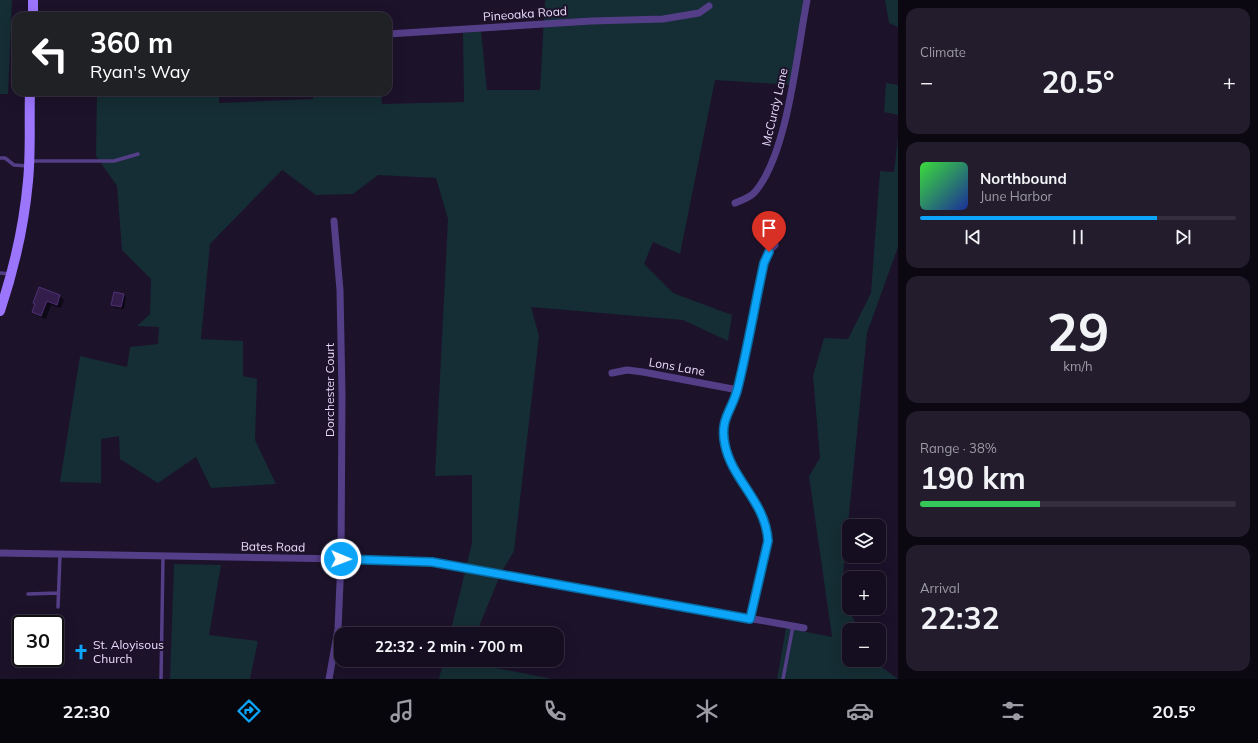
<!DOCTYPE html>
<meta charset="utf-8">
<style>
body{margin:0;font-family:Mulish,sans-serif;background:#221c2d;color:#f1f3f6;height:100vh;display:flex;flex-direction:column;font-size:15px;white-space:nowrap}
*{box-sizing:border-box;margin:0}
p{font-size:13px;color:#9d9ca5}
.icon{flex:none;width:22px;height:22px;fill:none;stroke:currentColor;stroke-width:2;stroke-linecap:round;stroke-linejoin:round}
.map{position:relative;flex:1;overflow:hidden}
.drawer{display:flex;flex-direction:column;gap:8px;padding:8px;background:#0c0812;width:360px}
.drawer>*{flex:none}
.top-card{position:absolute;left:12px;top:12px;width:380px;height:84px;border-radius:12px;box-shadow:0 4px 16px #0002,0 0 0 1px #342e3e;background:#202124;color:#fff;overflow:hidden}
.buttons{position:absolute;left:842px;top:519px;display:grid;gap:8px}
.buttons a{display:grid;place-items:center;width:44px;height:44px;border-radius:8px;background:#150e20;box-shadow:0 4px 16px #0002,0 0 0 1px #342e3e;font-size:20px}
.speed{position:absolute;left:12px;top:615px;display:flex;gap:8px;font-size:20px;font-weight:700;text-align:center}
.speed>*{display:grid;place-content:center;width:52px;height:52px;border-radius:50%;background:#150e20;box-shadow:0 4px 16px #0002,0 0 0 1px #342e3e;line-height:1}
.speed .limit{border:2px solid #111;border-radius:6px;background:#fff;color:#111}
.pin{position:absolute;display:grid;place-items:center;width:34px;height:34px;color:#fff;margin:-41px -17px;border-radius:50% 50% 50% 0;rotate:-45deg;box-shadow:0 0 4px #0007}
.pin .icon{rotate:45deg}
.me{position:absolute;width:44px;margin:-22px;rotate:91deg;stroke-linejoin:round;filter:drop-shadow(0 0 3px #0008)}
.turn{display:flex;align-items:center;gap:14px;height:84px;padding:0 12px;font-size:18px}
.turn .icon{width:52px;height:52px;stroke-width:2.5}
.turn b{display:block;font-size:28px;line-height:34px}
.big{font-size:30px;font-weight:700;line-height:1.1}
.drawer .widget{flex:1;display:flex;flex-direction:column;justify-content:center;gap:6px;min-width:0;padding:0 14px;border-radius:12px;background:#221c2d}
.drawer .dial{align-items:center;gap:0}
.dial b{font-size:52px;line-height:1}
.song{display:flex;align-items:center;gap:12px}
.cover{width:48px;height:48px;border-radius:6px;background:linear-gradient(135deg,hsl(120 70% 55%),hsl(230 70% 35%))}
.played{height:4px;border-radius:2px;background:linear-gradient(90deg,#0ca5f9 75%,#342e3e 75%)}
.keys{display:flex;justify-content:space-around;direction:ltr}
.heat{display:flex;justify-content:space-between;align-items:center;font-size:22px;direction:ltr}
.charge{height:6px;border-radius:3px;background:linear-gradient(90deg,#34c759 38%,#342e3e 0)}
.trip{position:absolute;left:334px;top:627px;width:230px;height:40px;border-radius:12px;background:#150e20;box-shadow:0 4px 16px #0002,0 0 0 1px #342e3e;font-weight:700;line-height:40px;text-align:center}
.menu{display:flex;height:64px;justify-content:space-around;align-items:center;background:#08060d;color:#9d9ca5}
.menu .icon{width:28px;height:28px}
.menu .selected{color:#0ca5f9}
.menu b{font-size:18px;color:#f1f3f6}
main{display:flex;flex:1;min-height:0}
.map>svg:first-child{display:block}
</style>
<main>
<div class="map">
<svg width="898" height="679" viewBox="0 0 898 679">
<rect width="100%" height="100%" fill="#1c122a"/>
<!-- green -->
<path fill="#152d34" d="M0 0H12L8 94H0Z
M545 0H809L792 85 715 80 680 254 653 242 644 264 673 293 732 315 728 341 683 320 531 307 539 336 514 551 501 573 478 629 480 634H450L472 543V475L435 476 448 219 436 178 378 175 353 194 316 195 282 170 210 244 201 339 243 341V376L257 379 255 440 276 484 211 488 196 457 158 483 120 459 119 436 101 439V483L60 482 80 356 127 367 130 347 158 344 159 327 137 326 150 314 151 279 122 250 117 186 96 156 97 92H219V103L313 99V92H381L382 104 464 102 463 33 481 31 487 90H540Z
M885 0H898V27L889 23Z
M886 83 898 85V115L884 112Z
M898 138V247L867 333 841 595 859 630H849V660H874L876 663 898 679H777L786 628 832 637 809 476 820 458 813 376 824 338 848 339 871 293 880 171 894 172Z
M174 564 221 565 209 635 258 641 250 679H170Z
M444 660H489L491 667 552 679H439Z"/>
<!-- shadow -->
<path fill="#0007" d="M124 295 126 297 124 309 115 308 112 305Z
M60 296 64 300 61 308 51 305 46 319 37 316 33 312 36 304Z"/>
<!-- building -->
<path fill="#331e4b" stroke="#503176" d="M39 287 60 295 57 305 47 301 41 316 32 312 35 304 33 303Z
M114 292 124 294 121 307 111 305Z"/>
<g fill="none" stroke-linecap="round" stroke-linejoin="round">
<!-- service -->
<path stroke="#543e88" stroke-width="3.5" d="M0 158H5L14 165 28 166
M30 161H114L138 154
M0 273 11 274
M28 594 58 593
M58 607 60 555
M161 679 163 557
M783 679 793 626"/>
<!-- minor -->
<path stroke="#543e88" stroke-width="7" d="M388 34 591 21 663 19 699 13 709 6
M735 203C742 200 749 198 754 193 788 155 797 51 807 0
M612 373 627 370 643 372 738 390
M0 553 406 560 431 562 804 628
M750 619 768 541C766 502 732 480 725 445 719 418 733 410 738 387 748 346 755 304 764 263L769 251 775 245
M329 679 338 629 341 559 342 394 340 290 334 221"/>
<!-- secondary -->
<path stroke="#9b75fc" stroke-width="10" d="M33 16V0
M0 311C14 269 24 226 28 181 31 151 29 121 30 92"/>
</g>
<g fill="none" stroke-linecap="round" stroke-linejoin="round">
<defs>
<path id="route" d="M341 559 432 562 750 619 768 541C766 502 732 480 725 445 719 418 733 410 738 387 748 346 755 304 764 263L769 252"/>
</defs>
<!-- route casing -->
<use href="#route" stroke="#086ba2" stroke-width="10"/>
<!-- route -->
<use href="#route" stroke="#0ca5f9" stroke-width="7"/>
</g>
<!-- icons -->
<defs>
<symbol id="church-bare" viewBox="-9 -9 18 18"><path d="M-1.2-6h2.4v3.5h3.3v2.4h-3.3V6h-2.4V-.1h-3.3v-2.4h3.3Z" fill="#0ca5f9" stroke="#1c122a" stroke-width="2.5" paint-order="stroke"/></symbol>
</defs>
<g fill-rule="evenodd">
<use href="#church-bare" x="70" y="641" width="22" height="22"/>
</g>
<g text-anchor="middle" stroke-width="4" stroke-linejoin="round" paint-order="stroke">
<!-- street labels -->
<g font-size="12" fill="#e9dcfe" stroke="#1c122a">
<text transform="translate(525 14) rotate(-4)" y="4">Pineoaka Road</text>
<text transform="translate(775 107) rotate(-77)" y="4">McCurdy Lane</text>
<text transform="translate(677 367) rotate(10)" y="4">Lons Lane</text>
<text transform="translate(330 390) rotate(-90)" y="4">Dorchester Court</text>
<text transform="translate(273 547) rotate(1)" y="4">Bates Road</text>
</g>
<!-- poi labels -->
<g font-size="12" fill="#e9dcfe" stroke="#1c122a" text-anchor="start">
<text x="93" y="649">St. Aloyisous<tspan x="93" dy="14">Church</tspan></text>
</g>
</g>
</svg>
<div class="buttons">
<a><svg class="icon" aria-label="layers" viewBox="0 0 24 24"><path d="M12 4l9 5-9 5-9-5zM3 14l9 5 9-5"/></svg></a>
<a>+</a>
<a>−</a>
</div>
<div class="speed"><div class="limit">30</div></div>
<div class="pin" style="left:769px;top:252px;background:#d93025"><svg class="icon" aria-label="arrive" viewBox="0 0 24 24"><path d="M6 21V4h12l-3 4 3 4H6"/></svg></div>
<svg class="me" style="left:341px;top:559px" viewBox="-20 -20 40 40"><circle r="17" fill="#0ca5f9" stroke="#fff" stroke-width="3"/><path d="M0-11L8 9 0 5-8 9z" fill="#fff"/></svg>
<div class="trip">22:32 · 2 min · 700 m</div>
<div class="top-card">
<div class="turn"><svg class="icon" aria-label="left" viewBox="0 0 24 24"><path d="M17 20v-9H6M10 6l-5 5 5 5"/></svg><div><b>360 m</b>Ryan's Way</div></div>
</div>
</div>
<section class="drawer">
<div class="widget"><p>Climate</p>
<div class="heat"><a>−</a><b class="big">20.5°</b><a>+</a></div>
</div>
<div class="widget">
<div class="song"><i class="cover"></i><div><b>Northbound</b><p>June Harbor</p></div></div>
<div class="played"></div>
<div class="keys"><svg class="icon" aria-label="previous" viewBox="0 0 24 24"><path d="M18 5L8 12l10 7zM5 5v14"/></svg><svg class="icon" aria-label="pause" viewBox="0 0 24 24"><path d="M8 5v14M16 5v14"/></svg><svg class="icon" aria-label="next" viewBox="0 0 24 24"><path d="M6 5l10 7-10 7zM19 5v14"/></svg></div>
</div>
<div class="widget dial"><b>29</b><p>km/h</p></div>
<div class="widget"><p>Range · 38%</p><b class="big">190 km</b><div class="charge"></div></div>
<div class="widget"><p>Arrival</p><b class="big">22:32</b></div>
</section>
</main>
<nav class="menu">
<b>22:30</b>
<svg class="icon selected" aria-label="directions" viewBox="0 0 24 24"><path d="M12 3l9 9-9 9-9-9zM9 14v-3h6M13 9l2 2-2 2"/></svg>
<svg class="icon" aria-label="music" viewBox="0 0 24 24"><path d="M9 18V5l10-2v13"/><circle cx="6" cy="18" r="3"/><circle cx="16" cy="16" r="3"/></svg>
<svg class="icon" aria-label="phone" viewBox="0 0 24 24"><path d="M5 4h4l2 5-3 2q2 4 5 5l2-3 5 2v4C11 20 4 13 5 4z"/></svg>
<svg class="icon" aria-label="climate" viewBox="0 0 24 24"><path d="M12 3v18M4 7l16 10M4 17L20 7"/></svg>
<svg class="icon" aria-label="car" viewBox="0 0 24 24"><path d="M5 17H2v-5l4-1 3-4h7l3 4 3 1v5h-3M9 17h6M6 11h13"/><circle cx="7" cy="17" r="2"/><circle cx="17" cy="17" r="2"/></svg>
<svg class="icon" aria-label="filters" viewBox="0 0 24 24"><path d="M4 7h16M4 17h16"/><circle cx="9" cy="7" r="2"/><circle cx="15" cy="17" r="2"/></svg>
<b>20.5°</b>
</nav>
